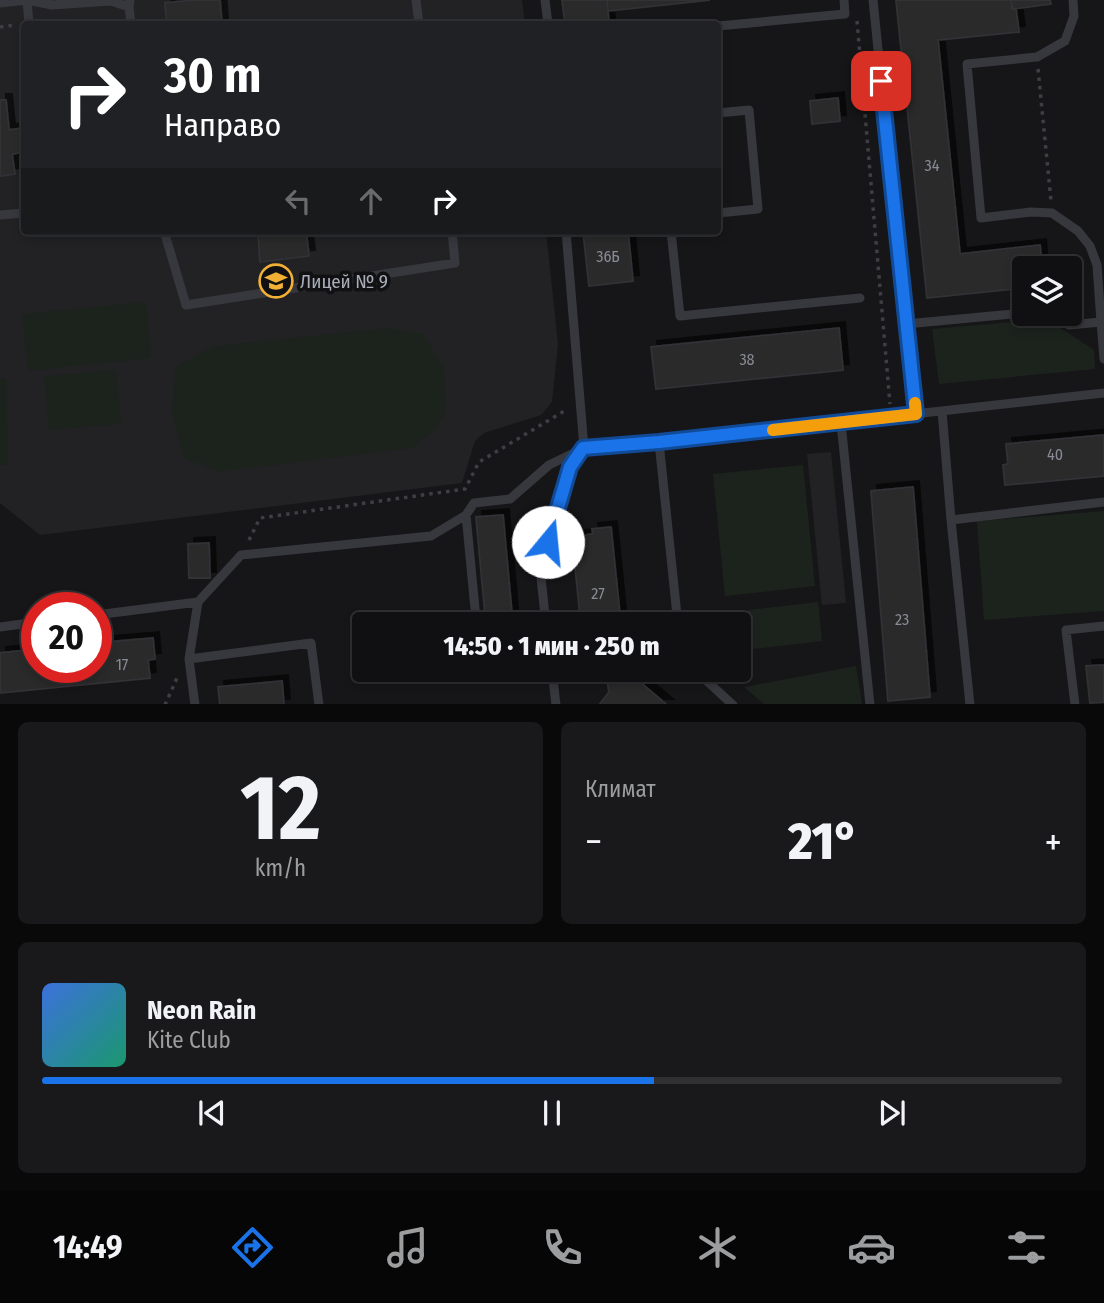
<!DOCTYPE html>
<html lang="ru">
<meta charset="utf-8">
<style>
body{margin:0;font-family:"Fira Sans Condensed",sans-serif;background:#19191b;color:#f1f3f6;height:100vh;display:flex;flex-direction:column;font-size:26px;white-space:nowrap}
*{box-sizing:border-box;margin:0}
p{font-size:23px;color:#9c9d9f}
.icon{flex:none;width:38px;height:38px;fill:none;stroke:currentColor;stroke-width:2;stroke-linecap:round;stroke-linejoin:round}
.map{position:relative;height:704px;overflow:hidden}
.details{display:flex;flex-direction:column;gap:18px;padding:18px;background:#09090a;flex:1}
.details>*{flex:none}
.top-card{position:absolute;left:21px;top:21px;width:700px;height:214px;border-radius:7px;box-shadow:0 4px 10px #0003,0 0 0 2px #303032;background:#202124;color:#fff;overflow:hidden}
.controls{position:absolute;left:1012px;top:256px;display:grid;gap:14px}
.controls a{display:grid;place-items:center;width:70px;height:70px;border-radius:7px;background:#101012;box-shadow:0 4px 10px #0003,0 0 0 2px #303032;font-size:35px}
.speed{position:absolute;left:21px;top:592px;display:flex;gap:14px;font-size:35px;font-weight:700;text-align:center}
.speed>*{display:grid;place-content:center;width:91px;height:91px;border-radius:50%;background:#101012;box-shadow:0 4px 10px #0003,0 0 0 2px #303032;line-height:1}
.speed .limit{border:10px solid #d22;background:#fff;color:#111}
.pin{position:absolute;display:grid;place-items:center;width:60px;height:60px;color:#fff;margin:-30px;border-radius:14px;box-shadow:0 4px 10px #0006}
.me{position:absolute;width:77px;margin:-38px;rotate:17deg;stroke-linejoin:round;filter:drop-shadow(0 0 5px #0008)}
.turn{display:flex;align-items:center;gap:24px;height:147px;padding:0 28px;font-size:32px}
.turn .icon{width:91px;height:91px;stroke-width:2.5}
.turn b{display:block;font-size:49px;line-height:60px}
.lanes{display:flex;align-items:center;height:66px;padding:0 28px;background:#0003;justify-content:center;gap:35px;direction:ltr}
.lanes .off{opacity:.35}
.big{font-size:52px;font-weight:800;line-height:1.1}
.details .card{flex:1;display:flex;flex-direction:column;justify-content:center;gap:10px;min-width:0;padding:0 24px;border-radius:10px;background:#19191b}
.details .dial{align-items:center;gap:0}
.dial b{font-size:91px;line-height:1}
.song{display:flex;align-items:center;gap:21px}
.cover{width:84px;height:84px;border-radius:10px;background:linear-gradient(135deg,hsl(220 70% 55%),hsl(160 70% 35%))}
.played{height:7px;border-radius:4px;background:linear-gradient(90deg,#1a73e8 60%,#303032 60%)}
.keys{display:flex;justify-content:space-around;direction:ltr}
.heat{display:flex;justify-content:space-between;align-items:center;font-size:38px;direction:ltr}
.details .tiles{flex:1;display:grid;gap:18px;grid-template-columns:1fr 1fr}
.card:last-child{grid-column:span 2}
.trip{position:absolute;left:352px;top:612px;width:399px;height:70px;border-radius:7px;background:#101012;box-shadow:0 4px 10px #0003,0 0 0 2px #303032;font-weight:800;line-height:70px;text-align:center}
.menu{display:flex;height:112px;justify-content:space-around;align-items:center;background:#060607;color:#9c9d9f}
.menu .icon{width:49px;height:49px}
.menu .current{color:#1a73e8}
.menu b{font-size:32px;color:#f1f3f6}
.map>svg:first-child{display:block}
</style>
<div class="map">
<svg width="1104" height="705" viewBox="0 0 1104 705">
<defs>
<filter id="shadow"><feDropShadow dx="6" dy="-6" stdDeviation="0" flood-color="#0009"/></filter>
</defs>
<rect width="100%" height="100%" fill="#161618"/>
<!-- built -->
<path fill="#222225" d="M0 0H522L525 24H24V231H546L558 344 552 402 541 415 484 433 475 441 462 483 40 535 0 503Z
M831 452 846 603 822 605 807 454Z"/>
<!-- green -->
<path fill="#1c231d" d="M146 302 151 358 28 371 22 314Z
M1047 319 1094 350 1095 369 939 384 932 329Z
M388 328 423 334 444 368 446 412 435 429 413 448 218 472 184 458 172 414 175 367 214 346Z
M116 370 121 424 49 430 44 376Z
M6 378 8 465H0V379Z
M803 465 815 586 725 596 713 474Z
M1104 511V611L984 620 977 521Z
M818 602 822 641 753 649 748 610Z
M856 666 862 704H764L744 687Z"/>
<!-- building -->
<path fill="#29292c" stroke="#303034" stroke-width="2" filter="url(#shadow)" d="M194 0H220L222 24H167L165 3Z
M562 0H607L609 24H565Z
M607 0H710L608 11Z
M896 0H1011L1012 9H1016L1019 32 938 40 960 254 1040 245 1042 267 1024 268V288L927 298Z
M1011 0H1050L1051 4 1013 9Z
M838 98 840 121 812 124 810 101Z
M0 100H6L9 130 24 128V152L12 154 15 174 0 176Z
M258 231H306L309 256 260 262Z
M583 231H628L633 281 589 286Z
M839 328 843 370 656 389 651 347Z
M1104 435V476L1005 485 1003 465 1008 464 1006 444Z
M913 487 930 697 888 701 871 491Z
M503 515 513 625H486L476 517Z
M611 527 621 625H581L572 537 593 534 592 529Z
M209 543 210 578H189L188 544Z
M153 638 155 659 148 660 150 678 0 693V653L37 649V667H96V643Z
M1104 665V702L1090 703 1086 666Z
M586 670H626L667 705H599L609 692 606 673 587 675Z
M282 681 284 705H220L218 687Z"/>
<g fill="none" stroke-linecap="round" stroke-linejoin="round">
<!-- path -->
<path stroke="#3d3f44" stroke-width="3.5" stroke-dasharray="3.5 5" stroke-linecap="butt" d="M857 21 890 404
M0 27 15 25
M1038 69 1051 201
M249 540 260 518 465 489 479 462 566 410
M165 705 177 678"/>
<!-- lane -->
<path stroke="#37383d" stroke-width="9" d="M27 0 29 24
M130 0 129 7 131 24
M416 0 419 24
M545 0 548 24
M873 0 906 324 1024 313
M1073 0 1074 16 1065 41 1037 57 967 64 981 218 1031 212 1052 213 1078 231 1090 246 1097 265 1101 322
M0 3 27 0 52 5 111 1 129 7
M718 26 845 14 844 0
M718 113 749 110 758 209 718 213
M0 215 24 213
M164 231 186 305 455 263 452 231
M566 231 584 448 659 442 1104 393
M671 231 680 316 860 298
M1054 313 1069 325 1101 322 1104 359
M906 324 916 414
M942 411 951 520 970 705
M841 423 870 705
M659 442 678 625
M466 515 476 619
M951 520 1104 502
M96 615 198 602 241 555 431 536 466 515 474 503 510 499 549 465 584 448
M546 625 540 568 570 466 582 449
M0 627 37 622
M189 659 198 602
M552 670 556 705
M695 670 733 705
M195 705 189 659 311 643 319 705
M1075 705 1066 630 1104 626"/>
</g>
<g fill="none" stroke-linecap="round" stroke-linejoin="round">
<defs>
<path id="route" d="M548 542 570 467 583 448 659 442 916 414 881 81"/>
</defs>
<!-- route casing -->
<use href="#route" stroke="#114b97" stroke-width="18"/>
<!-- route -->
<use href="#route" stroke="#1a73e8" stroke-width="12"/>
<!-- slow -->
<path stroke="#f59e0b" stroke-width="12" d="M773 430 916 414 915 403"/>
</g>
<!-- icons -->
<defs>
<symbol id="school-ring" viewBox="-11 -11 22 22"><circle r="9.5" fill="#111113" stroke="#f2b134" stroke-width="1.5"/><path d="M0-5L7-2L0 1L-7-2ZM-4 1L0 2.5L4 1V4Q0 6-4 4Z" fill="#f2b134"/></symbol>
</defs>
<g fill-rule="evenodd">
<use href="#school-ring" x="257" y="262" width="38" height="38"/>
</g>
<g text-anchor="middle" stroke-width="7" stroke-linejoin="round" paint-order="stroke">
<!-- number labels -->
<g font-size="16" fill="#888b94">
<text x="932" y="171">34</text>
<text x="608" y="262">36Б</text>
<text x="747" y="365">38</text>
<text x="1055" y="460">40</text>
<text x="598" y="599">27</text>
<text x="902" y="625">23</text>
<text x="122" y="670">17</text>
</g>
<!-- poi labels -->
<g font-size="19" fill="#a8adb8" stroke="#111113" text-anchor="start">
<text x="300" y="288">Лицей № 9</text>
</g>
</g>
</svg>
<div class="controls">
<a><svg class="icon" aria-label="layers" viewBox="0 0 24 24"><path d="M12 4l9 5-9 5-9-5zM3 14l9 5 9-5"/></svg></a>
</div>
<div class="speed"><div class="limit">20</div></div>
<div class="pin" style="left:881px;top:81px;background:#d93025"><svg class="icon" aria-label="arrive" viewBox="0 0 24 24"><path d="M6 21V4h12l-3 4 3 4H6"/></svg></div>
<svg class="me" style="left:548px;top:542px" viewBox="-20 -20 40 40"><circle r="19" fill="#fff"/><path d="M0-13L10 11 0 6-10 11z" fill="#1a73e8"/></svg>
<div class="trip">14:50 · 1 мин · 250 m</div>
<div class="top-card">
<div class="turn"><svg class="icon" aria-label="right" viewBox="0 0 24 24"><path d="M7 20v-9h11M14 6l5 5-5 5"/></svg><div><b>30 m</b>Направо</div></div>
<div class="lanes"><svg class="icon off" aria-label="left" viewBox="0 0 24 24"><path d="M17 20v-9H6M10 6l-5 5 5 5"/></svg><svg class="icon off" aria-label="ahead" viewBox="0 0 24 24"><path d="M12 20V5M6 11l6-6 6 6"/></svg><svg class="icon" aria-label="right" viewBox="0 0 24 24"><path d="M7 20v-9h11M14 6l5 5-5 5"/></svg></div>
</div>
</div>
<section class="details">
<div class="tiles">
<div class="card dial"><b>12</b><p>km/h</p></div>
<div class="card"><p>Климат</p>
<div class="heat"><a>−</a><b class="big">21°</b><a>+</a></div>
</div>
<div class="card">
<div class="song"><i class="cover"></i><div><b>Neon Rain</b><p>Kite Club</p></div></div>
<div class="played"></div>
<div class="keys"><svg class="icon" aria-label="previous" viewBox="0 0 24 24"><path d="M18 5L8 12l10 7zM5 5v14"/></svg><svg class="icon" aria-label="pause" viewBox="0 0 24 24"><path d="M8 5v14M16 5v14"/></svg><svg class="icon" aria-label="next" viewBox="0 0 24 24"><path d="M6 5l10 7-10 7zM19 5v14"/></svg></div>
</div>
</div>
</section>
<nav class="menu">
<b>14:49</b>
<svg class="icon current" aria-label="directions" viewBox="0 0 24 24"><path d="M12 3l9 9-9 9-9-9zM9 14v-3h6M13 9l2 2-2 2"/></svg>
<svg class="icon" aria-label="music" viewBox="0 0 24 24"><path d="M9 18V5l10-2v13"/><circle cx="6" cy="18" r="3"/><circle cx="16" cy="16" r="3"/></svg>
<svg class="icon" aria-label="phone" viewBox="0 0 24 24"><path d="M5 4h4l2 5-3 2q2 4 5 5l2-3 5 2v4C11 20 4 13 5 4z"/></svg>
<svg class="icon" aria-label="climate" viewBox="0 0 24 24"><path d="M12 3v18M4 7l16 10M4 17L20 7"/></svg>
<svg class="icon" aria-label="car" viewBox="0 0 24 24"><path d="M5 17H2v-5l4-1 3-4h7l3 4 3 1v5h-3M9 17h6M6 11h13"/><circle cx="7" cy="17" r="2"/><circle cx="17" cy="17" r="2"/></svg>
<svg class="icon" aria-label="filters" viewBox="0 0 24 24"><path d="M4 7h16M4 17h16"/><circle cx="9" cy="7" r="2"/><circle cx="15" cy="17" r="2"/></svg>
</nav>
